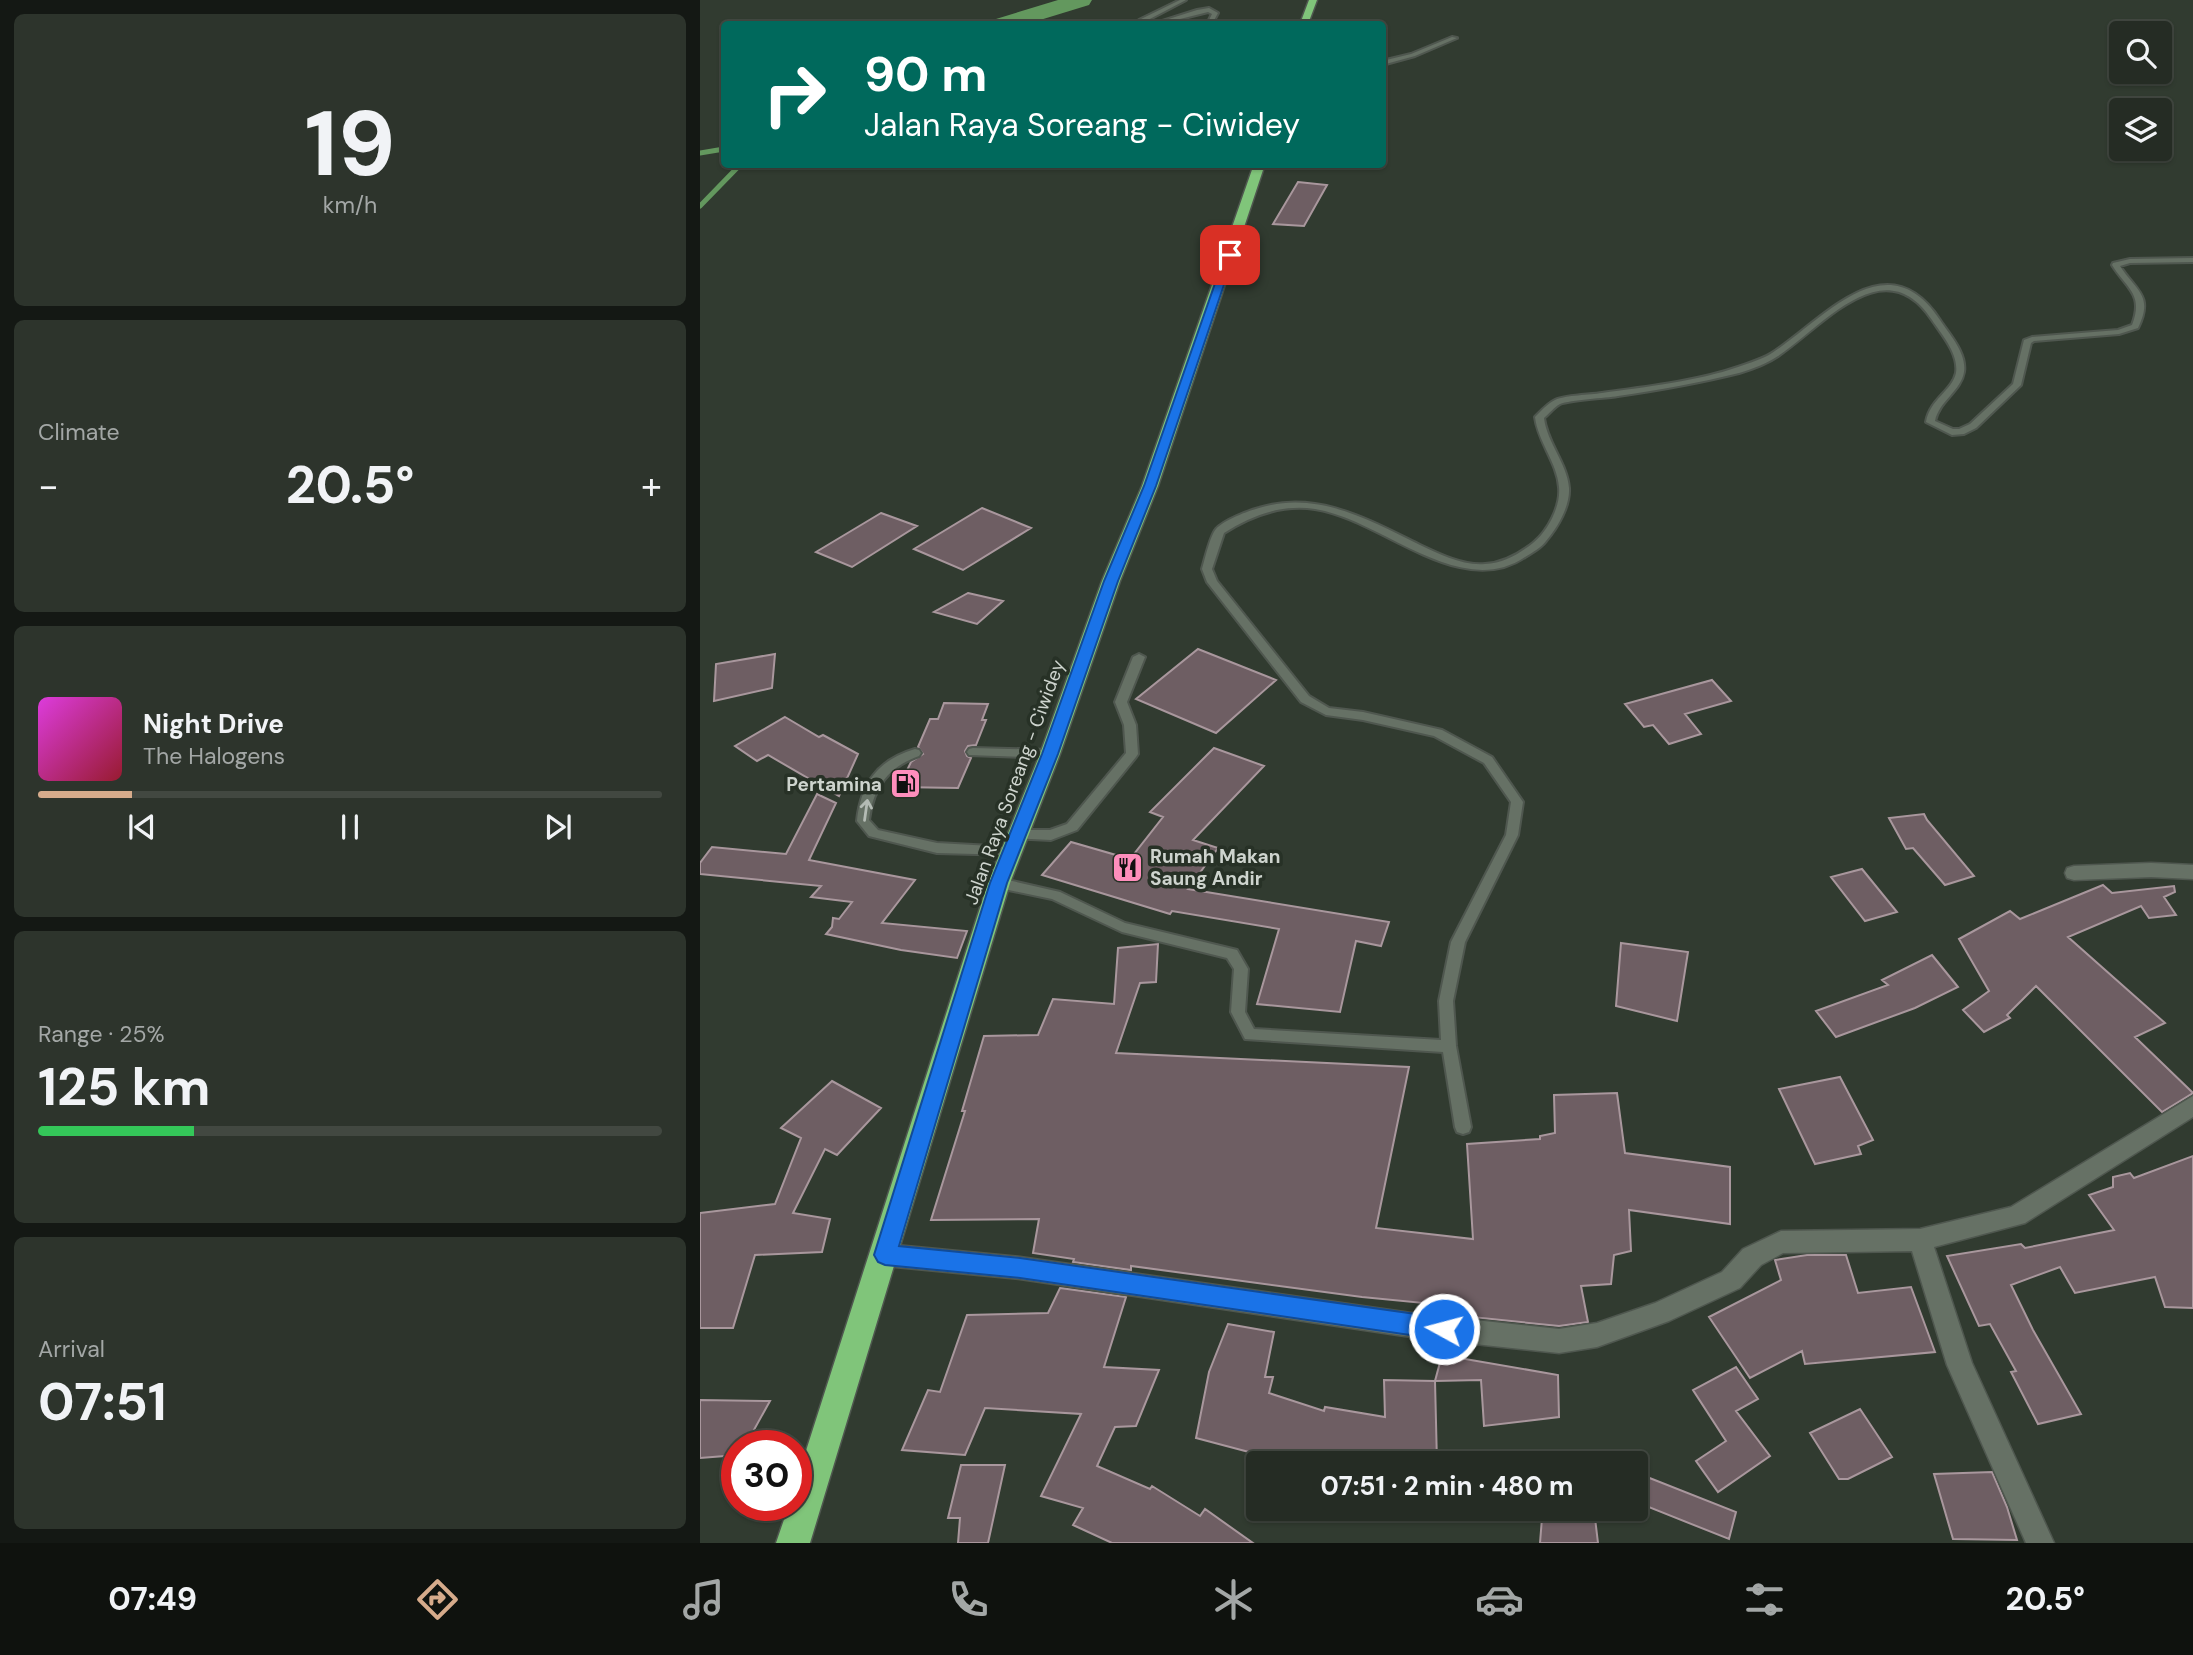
<!DOCTYPE html>
<meta charset="utf-8">
<style>
body{margin:0;font-family:"DM Sans",sans-serif;background:#2d342c;color:#f1f3f6;height:100vh;display:flex;flex-direction:column;font-size:26px;white-space:nowrap}
*{box-sizing:border-box;margin:0}
p{font-size:23px;color:#a3a7a6}
.icon{flex:none;width:38px;height:38px;fill:none;stroke:currentColor;stroke-width:2;stroke-linecap:round;stroke-linejoin:round}
.map{position:relative;flex:1;overflow:hidden}
.side{display:flex;flex-direction:column;gap:14px;padding:14px;background:#141814;width:700px}
.side>*{flex:none}
.banner{position:absolute;left:21px;top:21px;width:665px;height:147px;border-radius:7px;box-shadow:0 2px 5px #0004,0 0 0 2px #424841;background:#00695c;color:#fff;overflow:hidden}
.tools{position:absolute;left:1409px;top:21px;display:grid;gap:14px}
.tools a{display:grid;place-items:center;width:63px;height:63px;border-radius:7px;background:#252c24;box-shadow:0 2px 5px #0004,0 0 0 2px #424841;font-size:35px}
.speed{position:absolute;left:21px;top:1430px;display:flex;gap:14px;font-size:35px;font-weight:700;text-align:center}
.speed>*{display:grid;place-content:center;width:91px;height:91px;border-radius:50%;background:#252c24;box-shadow:0 2px 5px #0004,0 0 0 2px #424841;line-height:1}
.speed .limit{border:10px solid #d22;background:#fff;color:#111}
.pin{position:absolute;display:grid;place-items:center;width:60px;height:60px;color:#fff;margin:-30px;border-radius:14px;box-shadow:0 4px 10px #0006}
.me{position:absolute;width:77px;margin:-38px;rotate:277deg;stroke-linejoin:round;filter:drop-shadow(0 0 5px #0008)}
.turn{display:flex;align-items:center;gap:24px;height:147px;padding:0 28px;font-size:32px}
.turn .icon{width:91px;height:91px;stroke-width:2.5}
.turn b{display:block;font-size:49px;line-height:60px}
.big{font-size:52px;font-weight:700;line-height:1.1}
.side .widget{flex:1;display:flex;flex-direction:column;justify-content:center;gap:10px;min-width:0;padding:0 24px;border-radius:10px;background:#2d342c}
.side .dial{align-items:center;gap:0}
.dial b{font-size:91px;line-height:1}
.song{display:flex;align-items:center;gap:21px}
.cover{width:84px;height:84px;border-radius:10px;background:linear-gradient(135deg,hsl(300 70% 55%),hsl(350 70% 35%))}
.played{height:7px;border-radius:4px;background:linear-gradient(90deg,#d6ab8b 15%,#424841 15%)}
.keys{display:flex;justify-content:space-around;direction:ltr}
.heat{display:flex;justify-content:space-between;align-items:center;font-size:38px;direction:ltr}
.charge{height:10px;border-radius:5px;background:linear-gradient(90deg,#34c759 25%,#424841 0)}
.trip{position:absolute;left:546px;top:1451px;width:402px;height:70px;border-radius:7px;background:#252c24;box-shadow:0 2px 5px #0004,0 0 0 2px #424841;font-weight:700;line-height:70px;text-align:center}
.tab-bar{display:flex;height:112px;justify-content:space-around;align-items:center;background:#0f120e;color:#a3a7a6}
.tab-bar .icon{width:49px;height:49px}
.tab-bar .current{color:#d6ab8b}
.tab-bar b{font-size:32px;color:#f1f3f6}
main{display:flex;flex:1;min-height:0}
.map>svg:first-child{display:block}
</style>
<main>
<section class="side">
<div class="widget dial"><b>19</b><p>km/h</p></div>
<div class="widget"><p>Climate</p>
<div class="heat"><a>−</a><b class="big">20.5°</b><a>+</a></div>
</div>
<div class="widget">
<div class="song"><i class="cover"></i><div><b>Night Drive</b><p>The Halogens</p></div></div>
<div class="played"></div>
<div class="keys"><svg class="icon" aria-label="previous" viewBox="0 0 24 24"><path d="M18 5L8 12l10 7zM5 5v14"/></svg><svg class="icon" aria-label="pause" viewBox="0 0 24 24"><path d="M8 5v14M16 5v14"/></svg><svg class="icon" aria-label="next" viewBox="0 0 24 24"><path d="M6 5l10 7-10 7zM19 5v14"/></svg></div>
</div>
<div class="widget"><p>Range · 25%</p><b class="big">125 km</b><div class="charge"></div></div>
<div class="widget"><p>Arrival</p><b class="big">07:51</b></div>
</section>
<div class="map">
<svg width="1493" height="1543" viewBox="0 0 1493 1543">
<rect width="100%" height="100%" fill="#313b30"/>
<g fill="none" stroke-linecap="round" stroke-linejoin="round">
<!-- stream -->
<path stroke="#63985e" stroke-width="5" d="M0 153 24 149
M0 206 37 168V164"/>
<!-- river -->
<path fill="#63985e" fill-rule="evenodd" d="M358 0H392L389 5 327 24H292L296 19Z"/>
</g>
<!-- building -->
<path fill="#6e5e63" stroke="#a9979d" stroke-width="2" d="M598 182 627 185 604 226 573 224Z
M282 508 331 528 263 570 214 549Z
M181 513 217 526 152 567 116 552Z
M268 593 303 601 277 624 234 612Z
M498 649 576 680 516 733 436 699Z
M75 654 72 688 14 701 16 664Z
M1012 680 1031 701 985 714 1001 734 969 744 953 725 944 727 925 704Z
M244 703 288 704 282 720H286L276 745 268 746 265 751 267 756 271 758 258 788 199 787 211 762 223 754 218 747 230 719H238Z
M85 717 119 737 123 735 158 754 139 796 68 755 57 761 35 746Z
M514 748 564 766 493 840 518 848 488 889 689 922 681 946 656 941 640 1012 557 1004 579 929 472 911 470 914 342 875 371 842 430 859 463 817 450 812Z
M117 794 136 803 109 860 215 880 182 923 267 931 257 958 201 950 126 934 132 927 133 918 139 919 152 902 111 897 121 886 0 874V863L12 847 86 854Z
M1224 814 1227 820 1274 876 1245 885 1213 848 1206 849 1189 818Z
M1162 869 1197 912 1165 921 1131 877Z
M1403 885 1412 893 1474 886 1475 892 1464 897 1476 915 1449 918 1441 906 1368 937 1465 1023 1435 1037 1493 1093 1462 1112 1336 986 1307 1015 1310 1018 1284 1032 1263 1010 1289 991 1259 939 1310 911 1320 919Z
M921 943 988 952 977 1021 916 1006Z
M458 944 456 982 440 983 416 1053 709 1067 676 1228 773 1239 767 1144 840 1139V1136L855 1133 854 1095 917 1093 925 1153 1030 1167V1224L929 1210 931 1251 914 1255 911 1284 881 1286 888 1322 859 1326 752 1315 755 1306 662 1297 431 1266V1270L373 1262 374 1259 333 1253 339 1219 231 1220 265 1111H262L284 1036 338 1035 353 999 414 1004 418 948Z
M1232 955 1258 987 1215 1008 1136 1037 1116 1011 1188 985 1182 980Z
M1140 1077 1173 1140 1158 1146 1161 1154 1115 1164 1079 1089Z
M132 1081 181 1108 137 1155 125 1149 93 1213 130 1219 122 1252 55 1255 33 1328H0V1213L75 1204 101 1138 81 1128Z
M1493 1156V1308L1465 1307 1455 1277 1375 1293 1360 1267 1311 1285 1333 1330 1381 1414 1338 1424 1311 1372 1316 1371 1290 1324 1279 1326 1247 1256 1321 1244 1325 1248 1414 1230 1389 1195 1413 1187V1177L1430 1173 1434 1178Z
M1107 1255H1146L1158 1293 1211 1287 1235 1352 1105 1364 1102 1351 1050 1378 1009 1317 1081 1280 1075 1260Z
M360 1288 426 1297 404 1367 459 1370 436 1426 415 1427 397 1466 450 1489 452 1486 500 1516 505 1509 553 1543H412L373 1525 383 1508 341 1496 381 1414 285 1408 265 1455 202 1450 228 1390 240 1392 267 1315 348 1313Z
M528 1324 574 1332 565 1377H573L569 1393 624 1411 625 1407 685 1417 684 1380 735 1381 737 1463 563 1462 564 1456 496 1438 509 1372Z
M742 1355 858 1375 859 1417 784 1426 781 1380 735 1381Z
M1036 1367 1058 1399 1036 1411 1070 1456 1018 1492 996 1461 1026 1441 993 1390Z
M0 1400 70 1401 45 1446H37V1455L0 1458Z
M1160 1409 1192 1457 1148 1479H1139L1110 1433Z
M261 1465H305L288 1543H258L260 1518H248Z
M1292 1472 1307 1507 1317 1540 1253 1539 1234 1474Z
M942 1475 1036 1512 1029 1539 936 1502Z
M842 1518H895L898 1543H840Z"/>
<g fill="none" stroke-linecap="round" stroke-linejoin="round">
<defs>
<path id="lane" d="M480 0H486L444 22 443 24H438L439 20Z
M509 8 518 13 512 24H507L512 14 508 12 460 24H453L497 10Z
M752 37 757 38 715 56 682 65V61L711 54Z
M1493 258V262L1430 263 1420 266C1436 291 1454 295 1438 328L1419 334 1334 341 1331 343 1321 385 1276 428 1264 434 1252 435 1226 422C1230 399 1252 391 1256 373 1259 354 1242 335 1232 320 1185 248 1124 325 1078 356 1068 363 1052 369 1039 373 999 383 959 390 918 396 906 398 870 400 860 404 854 407 849 414 844 418 847 443 867 463 869 488 870 506 858 527 846 541 841 548 833 552 825 557 760 601 681 519 615 509 582 504 552 515 524 533L512 569 517 581 609 696 629 708 663 712 742 730 792 757 823 802 818 835 765 942 753 1001 756 1046 771 1127 769 1132 763 1134 757 1132 755 1127 743 1052 545 1039 531 1012 534 969 527 958 422 932 352 899 299 888 294 886 292 883 294 880 299 878 360 892 425 923 537 950 548 969 545 1012 554 1029 741 1040 739 1001 751 942 806 835 811 802 784 763 734 736 663 720 626 715 601 702 507 582 502 569C505 559 510 536 516 529 524 520 548 511 559 508 617 490 669 520 720 545 739 554 763 566 785 564 804 563 819 554 833 543 848 531 861 506 859 487 857 462 838 442 835 417 840 412 848 403 855 400 866 395 890 395 902 393 945 387 998 381 1038 367 1049 363 1063 359 1072 353 1124 319 1187 239 1240 320 1249 334 1267 353 1264 372 1261 391 1239 401 1235 421L1253 429H1259L1270 424 1313 384 1324 340 1332 337 1418 330 1432 325C1444 294 1427 289 1412 265L1413 263 1430 259Z
M439 654 445 657 427 702 436 725 438 754 436 757 377 830 351 840 312 838 311 835 312 832 317 830H350L367 824 426 753 424 725 415 702 433 657Z
M273 748 350 750 356 754 350 758 269 755 267 752 269 749Z
M215 749 219 750 221 753 219 756C188 767 173 788 169 820L178 830 237 843 310 847 315 849 317 852 315 855 237 853 169 836 157 821C161 783 178 760 215 749Z"/>
<path id="street" d="M1451 863 1493 865V879L1451 877 1374 880 1367 878 1365 873 1367 868 1374 866Z
M1493 1096V1117L1325 1223 1234 1247 1272 1363 1354 1543H1326L1247 1365 1212 1251 1083 1253 1061 1265 1040 1288 969 1321 897 1347 859 1353 718 1338 320 1279 185 1266 176 1263 173 1255 176 1247 185 1244 320 1257 718 1314 859 1329 897 1323 955 1303 1022 1272 1043 1249 1081 1231 1220 1229 1311 1207Z"/>
<path id="highway" d="M609 0H617L608 24H600Z
M554 164H565L458 486 420 581 360 754 310 883 110 1543H76L89 1505H96V1482L288 883 340 754 402 581 442 486Z"/>
</defs>
<!-- lane casing -->
<use href="#lane" stroke="#4f574f" stroke-width="4"/>
<!-- street casing -->
<use href="#street" stroke="#4f574f" stroke-width="3"/>
<!-- highway casing -->
<use href="#highway" stroke="#4f574f" stroke-width="3"/>
<!-- lane -->
<use href="#lane" fill="#667165" fill-rule="evenodd"/>
<!-- street -->
<use href="#street" fill="#667165" fill-rule="evenodd"/>
<!-- highway -->
<use href="#highway" fill="#80c57a" fill-rule="evenodd"/>
</g>
<!-- one-way arrows -->
<defs><path id="oneway-shaft" d="M-6 0H5M1.5-3L5.5 0L1.5 3" fill="none" stroke-width="1.6" stroke-linecap="round" stroke-linejoin="round" transform="scale(1.75)"/></defs>
<use stroke="#b4bbb4" href="#oneway-shaft" transform="translate(166 810) rotate(-82)"/>
<!-- route -->
<path fill="#1a73e8" stroke="#114b97" stroke-width="2" d="M530 252 534 255 456 486 418 581 358 754 307 883 199 1246 320 1258 744 1318 752 1321 756 1329 752 1337 744 1340 320 1278 185 1265 178 1262 174 1255 290 883 342 754 404 581 444 486 525 255Z"/>
<!-- icons -->
<defs>
<symbol id="fuel-square" viewBox="-11 -11 22 22"><rect x="-9" y="-9" width="18" height="18" rx="4" fill="#fe8ebc" stroke="#273126"/><path d="M-5.5-6h7V0h2V4h1.3V-2.5L3-4.5l.8-.8L6-3V5H2.5V1h-1V6h-7ZM-4.2-4.7v3.2H.2V-4.7Z" fill="#111"/></symbol>
<symbol id="restaurant-square" viewBox="-11 -11 22 22"><rect x="-9" y="-9" width="18" height="18" rx="4" fill="#fe8ebc" stroke="#273126"/><path d="M-5-6h1v4h1v-4h1v4h1v-4h1v5L-1.5 .5V6h-2V.5L-5-1ZM5-6V6H3V1.5H1.5Q1.5-4 5-6Z" fill="#111"/></symbol>
</defs>
<g fill-rule="evenodd">
<use href="#fuel-square" x="188" y="766" width="35" height="35"/>
<use href="#restaurant-square" x="410" y="850" width="35" height="35"/>
</g>
<g text-anchor="middle" stroke-width="7" stroke-linejoin="round" paint-order="stroke">
<!-- street labels -->
<g font-size="19" fill="#ced4ce" stroke="#273126">
<text transform="translate(314 782) rotate(-70)" y="7">Jalan Raya Soreang - Ciwidey</text>
</g>
<!-- poi labels -->
<g font-size="19" font-weight="bold" fill="#ced4ce" stroke="#273126" text-anchor="end">
<text x="182" y="791">Pertamina</text>
<text x="450" y="863" text-anchor="start">Rumah Makan<tspan x="450" dy="22">Saung Andir</tspan></text>
</g>
</g>
</svg>
<div class="tools">
<a><svg class="icon" aria-label="search" viewBox="0 0 24 24"><circle cx="10" cy="10" r="6"/><path d="M15 15l6 6"/></svg></a>
<a><svg class="icon" aria-label="layers" viewBox="0 0 24 24"><path d="M12 4l9 5-9 5-9-5zM3 14l9 5 9-5"/></svg></a>
</div>
<div class="speed"><div class="limit">30</div></div>
<div class="pin" style="left:530px;top:255px;background:#d93025"><svg class="icon" aria-label="arrive" viewBox="0 0 24 24"><path d="M6 21V4h12l-3 4 3 4H6"/></svg></div>
<svg class="me" style="left:744px;top:1329px" viewBox="-20 -20 40 40"><circle r="17" fill="#1a73e8" stroke="#fff" stroke-width="3"/><path d="M0-11L8 9 0 5-8 9z" fill="#fff"/></svg>
<div class="trip">07:51 · 2 min · 480 m</div>
<div class="banner">
<div class="turn"><svg class="icon" aria-label="right" viewBox="0 0 24 24"><path d="M7 20v-9h11M14 6l5 5-5 5"/></svg><div><b>90 m</b>Jalan Raya Soreang - Ciwidey</div></div>
</div>
</div>
</main>
<nav class="tab-bar">
<b>07:49</b>
<svg class="icon current" aria-label="directions" viewBox="0 0 24 24"><path d="M12 3l9 9-9 9-9-9zM9 14v-3h6M13 9l2 2-2 2"/></svg>
<svg class="icon" aria-label="music" viewBox="0 0 24 24"><path d="M9 18V5l10-2v13"/><circle cx="6" cy="18" r="3"/><circle cx="16" cy="16" r="3"/></svg>
<svg class="icon" aria-label="phone" viewBox="0 0 24 24"><path d="M5 4h4l2 5-3 2q2 4 5 5l2-3 5 2v4C11 20 4 13 5 4z"/></svg>
<svg class="icon" aria-label="climate" viewBox="0 0 24 24"><path d="M12 3v18M4 7l16 10M4 17L20 7"/></svg>
<svg class="icon" aria-label="car" viewBox="0 0 24 24"><path d="M5 17H2v-5l4-1 3-4h7l3 4 3 1v5h-3M9 17h6M6 11h13"/><circle cx="7" cy="17" r="2"/><circle cx="17" cy="17" r="2"/></svg>
<svg class="icon" aria-label="filters" viewBox="0 0 24 24"><path d="M4 7h16M4 17h16"/><circle cx="9" cy="7" r="2"/><circle cx="15" cy="17" r="2"/></svg>
<b>20.5°</b>
</nav>
